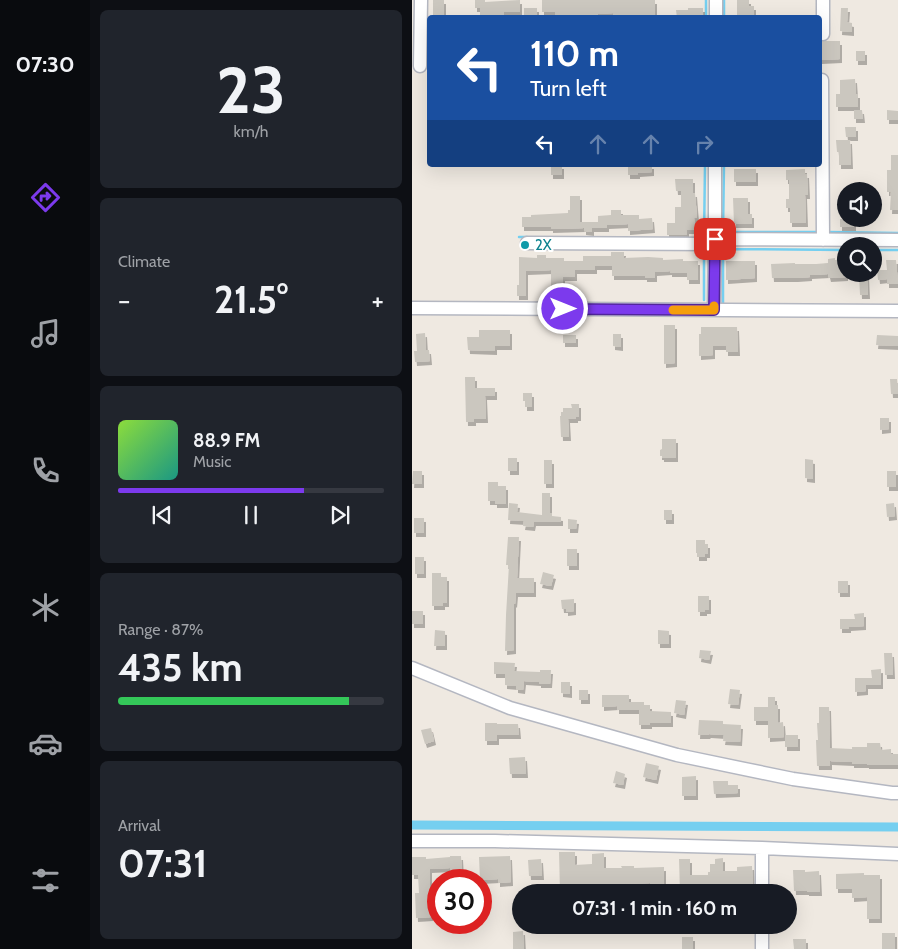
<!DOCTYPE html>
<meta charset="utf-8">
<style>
body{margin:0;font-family:Cabin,sans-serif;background:#20242c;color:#f1f3f6;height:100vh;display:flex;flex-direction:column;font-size:19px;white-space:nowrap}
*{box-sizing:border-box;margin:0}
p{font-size:16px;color:#9ea1a6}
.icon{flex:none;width:28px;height:28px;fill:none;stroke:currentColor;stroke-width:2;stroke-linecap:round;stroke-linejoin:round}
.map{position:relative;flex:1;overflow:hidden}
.panel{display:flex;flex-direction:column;gap:10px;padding:10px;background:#0d0f14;width:322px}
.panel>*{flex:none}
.top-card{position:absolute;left:15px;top:15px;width:395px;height:152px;border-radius:5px;box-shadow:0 5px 20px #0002;background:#1a4fa0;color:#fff;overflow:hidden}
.fabs{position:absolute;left:425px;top:182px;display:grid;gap:10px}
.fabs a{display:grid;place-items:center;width:45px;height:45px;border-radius:50%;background:#171b24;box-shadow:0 5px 20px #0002;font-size:25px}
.speed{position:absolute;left:15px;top:869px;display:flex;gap:10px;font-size:25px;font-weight:700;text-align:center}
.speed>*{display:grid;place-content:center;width:65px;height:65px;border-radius:50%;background:#171b24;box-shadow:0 5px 20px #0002;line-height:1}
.speed .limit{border:8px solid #d22;background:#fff;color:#111}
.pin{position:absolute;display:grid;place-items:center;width:42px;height:42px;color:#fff;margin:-21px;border-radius:10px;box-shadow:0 2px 8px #0006}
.me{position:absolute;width:55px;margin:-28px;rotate:90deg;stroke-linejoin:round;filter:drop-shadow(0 0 4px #0008)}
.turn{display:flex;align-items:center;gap:18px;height:105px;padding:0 20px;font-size:22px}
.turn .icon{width:65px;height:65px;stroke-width:2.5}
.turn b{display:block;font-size:35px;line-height:42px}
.lanes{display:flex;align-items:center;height:48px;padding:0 20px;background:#0003;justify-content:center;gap:25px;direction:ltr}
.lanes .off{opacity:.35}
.big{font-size:38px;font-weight:700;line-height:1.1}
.panel .widget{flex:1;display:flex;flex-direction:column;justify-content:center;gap:8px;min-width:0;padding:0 18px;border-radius:8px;background:#20242c}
.panel .dial{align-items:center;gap:0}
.dial b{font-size:65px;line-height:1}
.song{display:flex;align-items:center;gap:15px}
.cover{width:60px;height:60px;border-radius:8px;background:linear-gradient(135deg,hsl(90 70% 55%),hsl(170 70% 35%))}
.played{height:5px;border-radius:2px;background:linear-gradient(90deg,#7c3aed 70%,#363941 70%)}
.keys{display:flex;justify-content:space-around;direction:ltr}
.heat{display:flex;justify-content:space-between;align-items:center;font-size:28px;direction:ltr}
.charge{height:8px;border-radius:4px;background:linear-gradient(90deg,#34c759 87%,#363941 0)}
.trip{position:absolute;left:100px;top:884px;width:285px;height:50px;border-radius:25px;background:#171b24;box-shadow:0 5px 20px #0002;font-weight:700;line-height:50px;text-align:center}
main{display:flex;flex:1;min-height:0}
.tab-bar{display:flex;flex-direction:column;width:90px;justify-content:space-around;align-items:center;background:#090b0e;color:#9ea1a6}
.tab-bar .icon{width:35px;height:35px}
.tab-bar .current{color:#7c3aed}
.tab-bar b{font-size:22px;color:#f1f3f6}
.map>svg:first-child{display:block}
</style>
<main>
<nav class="tab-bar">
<b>07:30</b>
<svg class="icon current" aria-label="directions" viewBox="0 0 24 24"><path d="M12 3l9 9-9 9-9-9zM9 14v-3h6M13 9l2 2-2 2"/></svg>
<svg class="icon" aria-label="music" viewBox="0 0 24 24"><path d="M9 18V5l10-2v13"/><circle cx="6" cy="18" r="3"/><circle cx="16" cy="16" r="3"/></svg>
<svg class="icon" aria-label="phone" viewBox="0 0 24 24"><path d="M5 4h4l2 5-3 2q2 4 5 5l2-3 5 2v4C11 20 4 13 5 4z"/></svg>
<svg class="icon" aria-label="climate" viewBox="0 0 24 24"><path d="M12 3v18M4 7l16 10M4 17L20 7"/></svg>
<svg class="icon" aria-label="car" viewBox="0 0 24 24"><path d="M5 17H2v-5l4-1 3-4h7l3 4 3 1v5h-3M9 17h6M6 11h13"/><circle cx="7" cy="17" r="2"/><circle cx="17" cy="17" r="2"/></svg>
<svg class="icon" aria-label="filters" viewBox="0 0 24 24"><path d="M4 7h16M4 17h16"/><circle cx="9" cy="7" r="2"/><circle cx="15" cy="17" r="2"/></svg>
</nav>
<section class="panel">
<div class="widget dial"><b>23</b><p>km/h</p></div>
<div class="widget"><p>Climate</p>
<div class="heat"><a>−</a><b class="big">21.5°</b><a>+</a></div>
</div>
<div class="widget">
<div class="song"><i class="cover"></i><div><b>88.9 FM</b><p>Music</p></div></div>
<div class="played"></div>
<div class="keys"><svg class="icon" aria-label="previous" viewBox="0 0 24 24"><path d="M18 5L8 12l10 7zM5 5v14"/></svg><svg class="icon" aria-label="pause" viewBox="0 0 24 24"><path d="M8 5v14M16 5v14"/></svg><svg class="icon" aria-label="next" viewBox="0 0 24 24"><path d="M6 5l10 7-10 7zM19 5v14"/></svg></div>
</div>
<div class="widget"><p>Range · 87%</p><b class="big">435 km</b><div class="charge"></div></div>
<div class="widget"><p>Arrival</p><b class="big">07:31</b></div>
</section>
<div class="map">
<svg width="486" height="949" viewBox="0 0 486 949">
<defs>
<filter id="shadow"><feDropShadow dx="2" dy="4" stdDeviation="0" flood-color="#0004"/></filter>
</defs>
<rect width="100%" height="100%" fill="#efe9e1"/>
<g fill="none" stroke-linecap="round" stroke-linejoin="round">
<!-- stream -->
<path stroke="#75cff0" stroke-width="2.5" d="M294 18V0
M312 18V0
M311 232H405
M311 232 312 165
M416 232 486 233
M107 237H115
M292 238 293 165
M311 249 434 250
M461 250H486
M292 300V249
M311 304V246"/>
<!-- canal -->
<path stroke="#75cff0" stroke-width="9" d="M0 825 486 827"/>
</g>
<!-- building -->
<path fill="#cbc7bf" filter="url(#shadow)" d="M21 0H32V18H21Z
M63 0H73V2L108 0V12H92V18H68V8H63Z
M130 0H243V18H234L233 15H201V13L186 14V18H171V15H143V12H130Z
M325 0H337V6H342V18H325Z
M112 8H125V18H114V16H112Z
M276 8H291V18H265L264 10H276Z
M429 8H436L435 22 440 23V32L428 31Z
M408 41H428V59L408 60Z
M444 51H453V61H444Z
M443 79 444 94H446V107H424V94H428V80Z
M442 110H450L451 119H442Z
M475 110 486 111V120H475Z
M433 127H444V137H434Z
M424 140H438L439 165H427V152H425Z
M479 155H486V210H478L479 192H475V170H479Z
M139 165H150V175H139Z
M216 165H240V172L226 173V175H216Z
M322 169H344V182H322Z
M393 169V174H395L396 195H393L394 223H378V208H374V199H377V180H374V170Z
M263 179H281V193H283L285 218H282L283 230H275V235H255V223H263V207H269V191H264Z
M158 196H168V222H186V216L199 215V210H209V215H227V219L240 218 241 229 216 231V224L195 225V228H180V232L172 231V228L139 229V227H110V217H119V215L156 213V210H158Z
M321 198H336V214H340V224H322Z
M428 219H442V227H428Z
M199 252H212V258L236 257 251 258V260L271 259V261H286V280H275V273H258V271L243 272V278H233V276H200V266H183V270H163V277H151V289H148V291H139V270L114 271V296H105V285H107V257L125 258V255H134V258H152V261H171V256H199Z
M423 258V260H427V262H434V277L417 278 416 274 398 275V277L384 278H360L359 264 383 263V264H404L416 263V259Z
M474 260H484L486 284H475V279L466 280 465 270H475Z
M314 261H343V278L314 280Z
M447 274H455L456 295H448Z
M252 325H263V363L252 364Z
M289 327H325L326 352H314V346H301V355L287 356V334H289Z
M67 330H98V346H83V351L56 350 55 337H67Z
M13 333 14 350H17L18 361 3 362 2 351H5L4 334Z
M201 334H209V347L201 346Z
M151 335H164V343H151Z
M465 335 486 336V346L464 345Z
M53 377H63V388H83V396H73L74 419H62V422H54Z
M478 379H485L486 394H479Z
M111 393H120V407H113V401H111Z
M159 404H167V417H164V419H156L157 437H149L148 416H149V412H151V408H160Z
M468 418H477V429L468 430Z
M250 439H264V458H250V456H248V450L250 449Z
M96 458H105V471H96Z
M393 459 401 460V479L393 478Z
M132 460H140V484H132Z
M1 471H10V484H0Z
M475 471H484V487H475Z
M76 482H86V486H94V504H83V501H76Z
M130 493H138V513H140V516L149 517V522H122L121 527 111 526 112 521 96 520 97 503 106 504 105 512 130 515Z
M482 503 483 516 475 517 474 504Z
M252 510H260V520H252Z
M2 518H12V533H2Z
M156 519 165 520 164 529H156Z
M96 537H107L105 578H122V593H104L103 604 102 603V650L93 651 94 615 97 565H94Z
M284 540H293V544H296V554H293V557H285V553H284Z
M155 549H165V566H155Z
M3 557H12V574H3Z
M131 572 142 575 139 586 128 584Z
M20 573H29V577H35V603H31V606H20Z
M426 581H436V593H426Z
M286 596H297V610H293V612H286Z
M162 599V611L154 612V609H150L149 600Z
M0 611H11V624H0Z
M452 613V626L437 627V629H428V619H443L442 614Z
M23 630 33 631V646H22Z
M246 630 257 631V644H246Z
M288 650 299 651 297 660 287 658Z
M472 653H480L481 675H473Z
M82 662 103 663 102 671 128 672V670H139L138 684H127V682L112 681 111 690 104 689V686L93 685V674H82Z
M469 669V685H454V691L443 692V678H460L459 670Z
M149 682H158V694L149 693Z
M318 689 328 690 326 705 316 704Z
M167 690H176V700H167Z
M190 695H217V702H232V705H238V711L259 712V723H238V725H227V710H205V706L190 707Z
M356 697H363V705H366V723L371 722 372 737 356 738V721H342V707H356Z
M264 700 274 701 272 715 262 713Z
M407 707H417L418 748 440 749V747H455V743H468L469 750 479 749V754H486V765H455V764H440V762L418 761V766H405L404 740H406L405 723H407Z
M287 720 311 721V724L329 725 328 742 311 741 312 735 297 734 296 735H286Z
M73 723H85V724H106L107 735H85V741H73Z
M19 728 22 741 13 744 9 730Z
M373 735H386V747H373Z
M113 757 114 774H98L97 758Z
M234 763 247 766 244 780 231 777Z
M204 771 213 774 211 785 201 783Z
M284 776V796H270V777Z
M301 781H316V785H326V793L302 794Z
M147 852H163V865L180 864V854L192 853V868H210L209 866H222V868L252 867V888H238V883L207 884V887H193V891L148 892Z
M38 856H49L50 875 39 876 38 868 18 869V896H26V910H19V917L4 918 3 893H7L6 875H0V857H14V859L38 857Z
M98 856 99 882 86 883V879L68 880 67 857Z
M311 858V871H325V867L340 866 341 892H326L325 889H310V892H297V887H278V892H268L267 859H278V875H296V872H298V864H303V859Z
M129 859 130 876H117L116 860Z
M381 870H393V872L407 871 408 892H395V891H382Z
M452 873V875H468V919H455V897L440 898V889H424V874Z
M111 931 112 949H101V932Z
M470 933H483V949H470Z
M270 937H281V949H270Z
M381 939H394V949H382Z"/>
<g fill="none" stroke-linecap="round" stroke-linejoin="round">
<defs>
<path id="minor" d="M304 18V0
M411 34V0
M8 66 9 0
M410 80 411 240
M303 239 486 240
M115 243 303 244
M0 308 486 311
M302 310 303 239V165
M0 668 98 708 265 755 381 779 480 793H486
M0 841H83L350 848 486 854
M350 892V848
M350 949V925"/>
</defs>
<!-- minor casing -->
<use href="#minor" stroke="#b4b7c1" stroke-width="15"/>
<!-- minor -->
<use href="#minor" stroke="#fff" stroke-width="12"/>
</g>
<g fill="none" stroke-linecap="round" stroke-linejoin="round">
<defs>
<path id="route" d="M151 309 302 310 303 239"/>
</defs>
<!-- route casing -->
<use href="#route" stroke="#51269a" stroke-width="12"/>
<!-- route -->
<use href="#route" stroke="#7c3aed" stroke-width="9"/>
<!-- slow -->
<path stroke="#f59e0b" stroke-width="9" d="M261 310H302V306"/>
</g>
<!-- markers -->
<circle fill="#0f9aa8" stroke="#fff" stroke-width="2" cx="113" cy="245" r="5"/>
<g text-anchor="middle" stroke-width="4" stroke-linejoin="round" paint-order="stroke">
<!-- culture labels -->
<g font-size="15" fill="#0d838f" stroke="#fff" text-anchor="start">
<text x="123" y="250">2X</text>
</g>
</g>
</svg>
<div class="fabs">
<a><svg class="icon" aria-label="sound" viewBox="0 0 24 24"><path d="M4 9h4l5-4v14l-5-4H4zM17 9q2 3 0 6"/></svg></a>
<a><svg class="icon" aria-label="search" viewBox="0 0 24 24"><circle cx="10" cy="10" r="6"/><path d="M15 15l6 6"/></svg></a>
</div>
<div class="speed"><div class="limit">30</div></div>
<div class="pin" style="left:303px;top:239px;background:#d93025"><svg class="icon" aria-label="arrive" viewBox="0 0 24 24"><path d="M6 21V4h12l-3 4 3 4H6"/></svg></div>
<svg class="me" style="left:151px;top:309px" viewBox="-20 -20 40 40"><circle r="17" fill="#7c3aed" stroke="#fff" stroke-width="3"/><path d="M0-11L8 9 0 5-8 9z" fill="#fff"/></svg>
<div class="trip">07:31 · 1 min · 160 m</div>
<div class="top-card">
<div class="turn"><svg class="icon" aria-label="left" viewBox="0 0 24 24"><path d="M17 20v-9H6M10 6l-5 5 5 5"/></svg><div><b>110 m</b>Turn left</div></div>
<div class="lanes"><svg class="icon" aria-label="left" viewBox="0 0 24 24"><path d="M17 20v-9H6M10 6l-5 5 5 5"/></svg><svg class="icon off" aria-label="ahead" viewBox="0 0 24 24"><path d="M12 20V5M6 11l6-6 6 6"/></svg><svg class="icon off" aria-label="ahead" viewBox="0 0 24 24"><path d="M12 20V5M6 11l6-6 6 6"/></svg><svg class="icon off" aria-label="right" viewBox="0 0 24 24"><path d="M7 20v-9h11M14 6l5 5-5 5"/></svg></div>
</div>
</div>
</main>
